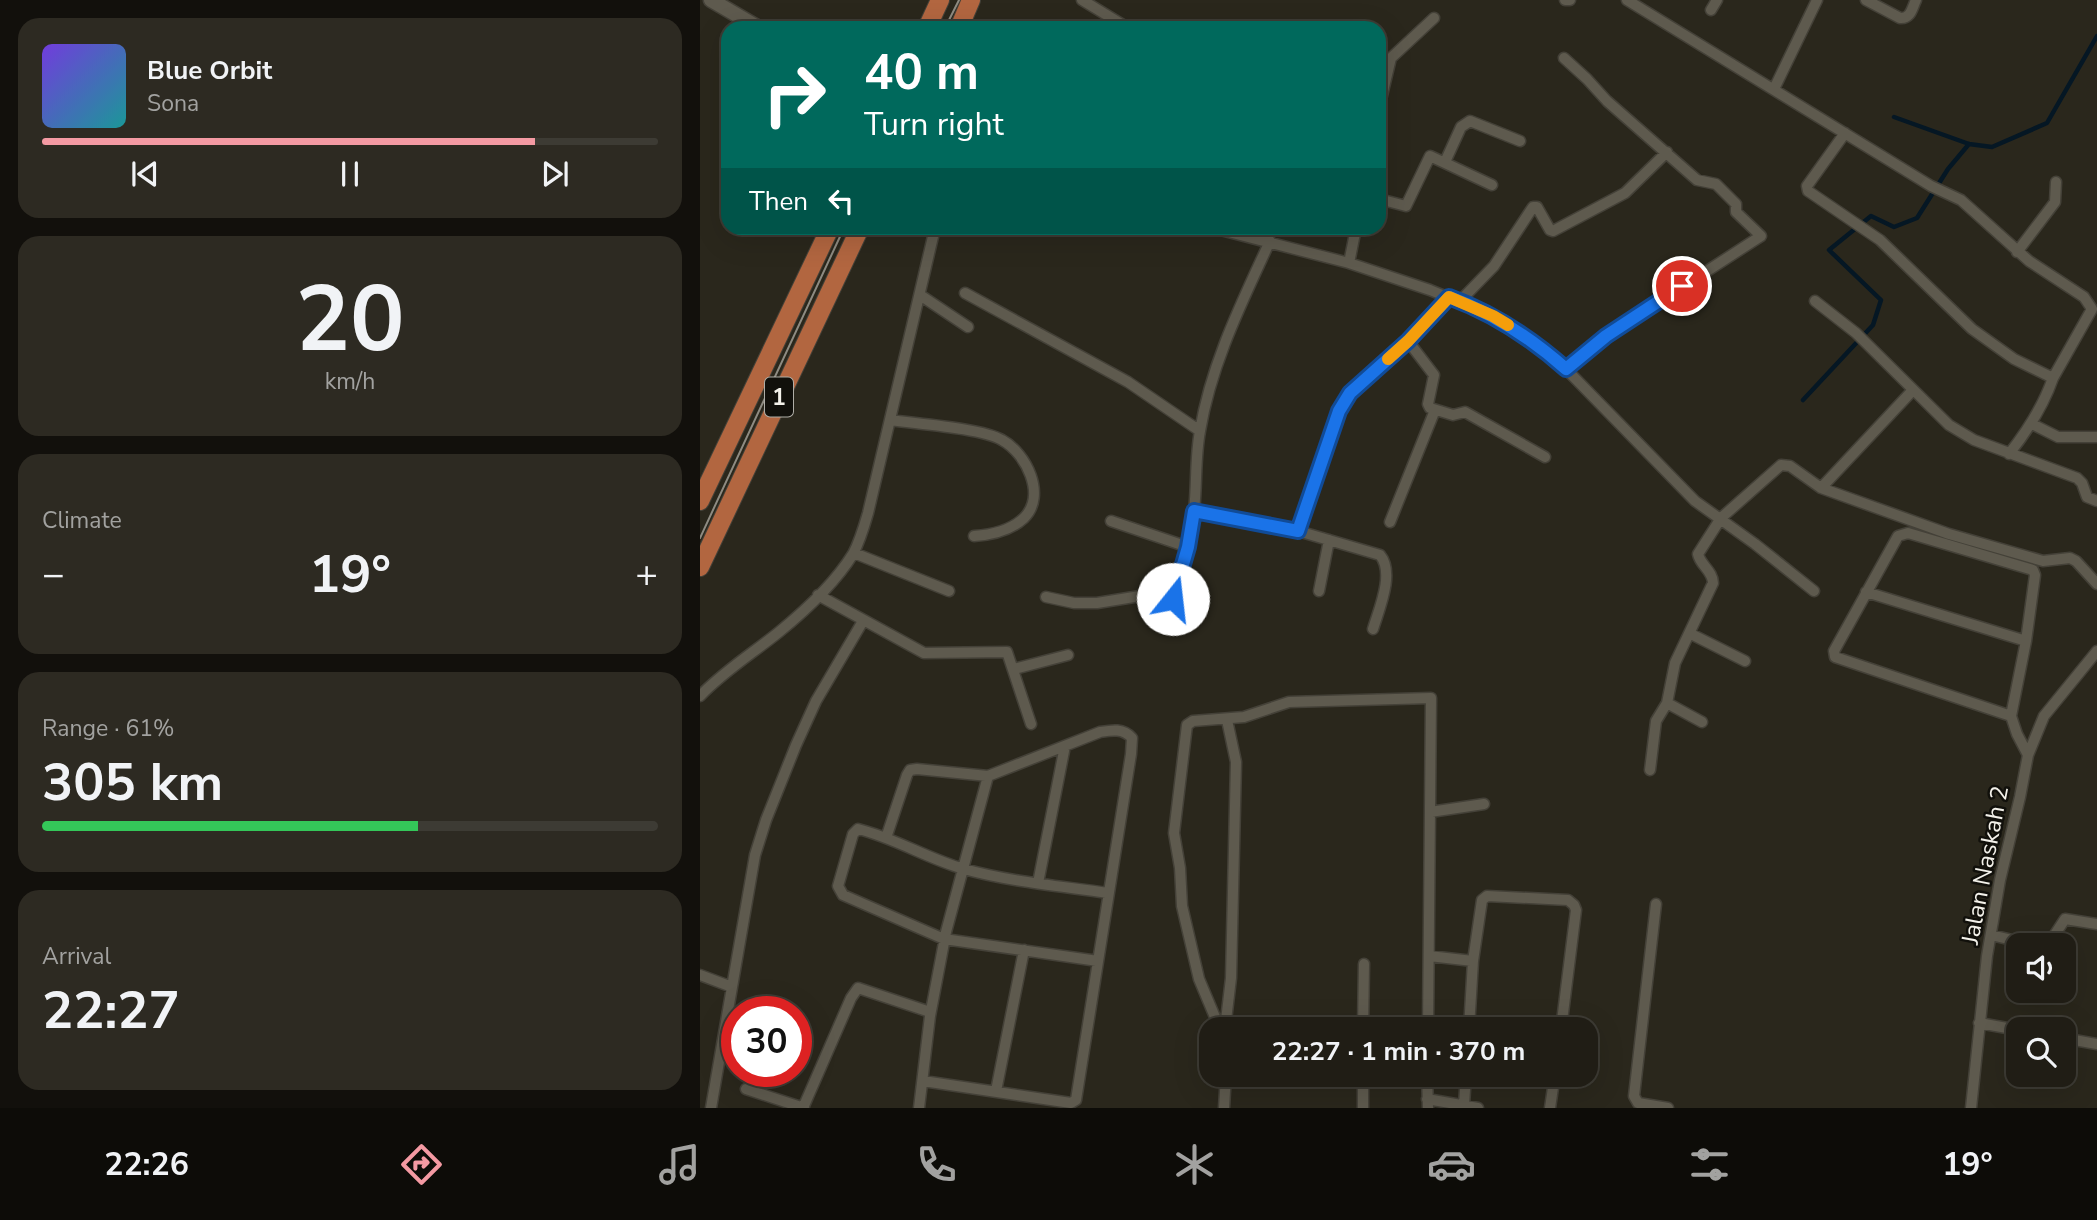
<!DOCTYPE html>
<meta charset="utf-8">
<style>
body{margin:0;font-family:"Nunito Sans",sans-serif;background:#2d2a22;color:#f1f3f6;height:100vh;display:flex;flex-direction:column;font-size:26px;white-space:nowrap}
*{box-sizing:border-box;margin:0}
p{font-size:23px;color:#a2a2a0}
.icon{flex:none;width:38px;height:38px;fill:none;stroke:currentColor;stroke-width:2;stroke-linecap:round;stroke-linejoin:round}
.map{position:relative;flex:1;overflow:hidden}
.side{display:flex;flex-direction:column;gap:18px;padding:18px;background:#12100c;width:700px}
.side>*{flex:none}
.banner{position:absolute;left:21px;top:21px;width:665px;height:214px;border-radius:21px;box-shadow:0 7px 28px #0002,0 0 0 2px #3d3b34;background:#00695c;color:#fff;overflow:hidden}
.buttons{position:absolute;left:1306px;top:933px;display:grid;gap:14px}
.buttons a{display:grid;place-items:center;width:70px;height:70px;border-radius:14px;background:#201d15;box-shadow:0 7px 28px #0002,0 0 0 2px #3d3b34;font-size:35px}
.speed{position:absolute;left:21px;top:996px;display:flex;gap:14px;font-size:35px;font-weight:700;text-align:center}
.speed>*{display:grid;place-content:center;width:91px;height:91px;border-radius:50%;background:#201d15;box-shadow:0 7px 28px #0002,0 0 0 2px #3d3b34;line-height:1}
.speed .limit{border:10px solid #d22;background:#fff;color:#111}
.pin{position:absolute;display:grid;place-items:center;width:60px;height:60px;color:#fff;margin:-30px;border:4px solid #fff;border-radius:50%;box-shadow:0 2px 7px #0007}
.me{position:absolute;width:77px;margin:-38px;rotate:16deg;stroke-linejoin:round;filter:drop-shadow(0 0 5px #0008)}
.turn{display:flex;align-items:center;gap:24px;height:147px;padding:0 28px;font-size:32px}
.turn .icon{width:91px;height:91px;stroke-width:2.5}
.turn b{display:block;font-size:49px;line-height:60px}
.then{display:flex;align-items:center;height:66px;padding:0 28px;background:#0003;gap:14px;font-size:26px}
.big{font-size:52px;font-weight:700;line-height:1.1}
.side .tile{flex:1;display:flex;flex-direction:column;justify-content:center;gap:10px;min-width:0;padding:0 24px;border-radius:21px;background:#2d2a22}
.side .dial{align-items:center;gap:0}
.dial b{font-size:91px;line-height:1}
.song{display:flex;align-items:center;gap:21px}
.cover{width:84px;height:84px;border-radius:10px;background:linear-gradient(135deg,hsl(260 70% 55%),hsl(180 70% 35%))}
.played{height:7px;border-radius:4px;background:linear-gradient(90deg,#f49aa3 80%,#3d3b34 80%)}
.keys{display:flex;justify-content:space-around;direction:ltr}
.heat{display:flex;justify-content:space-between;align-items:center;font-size:38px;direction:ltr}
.charge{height:10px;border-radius:5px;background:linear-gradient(90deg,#34c759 61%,#3d3b34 0)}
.trip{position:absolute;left:499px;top:1017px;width:399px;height:70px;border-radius:21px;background:#201d15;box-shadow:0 7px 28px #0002,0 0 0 2px #3d3b34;font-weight:700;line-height:70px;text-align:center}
.dock{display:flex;height:112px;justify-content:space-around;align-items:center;background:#0d0c08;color:#a2a2a0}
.dock .icon{width:49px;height:49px}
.dock .active{color:#f49aa3}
.dock b{font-size:32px;color:#f1f3f6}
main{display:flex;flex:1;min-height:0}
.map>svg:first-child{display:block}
</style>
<main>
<section class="side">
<div class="tile">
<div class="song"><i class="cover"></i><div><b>Blue Orbit</b><p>Sona</p></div></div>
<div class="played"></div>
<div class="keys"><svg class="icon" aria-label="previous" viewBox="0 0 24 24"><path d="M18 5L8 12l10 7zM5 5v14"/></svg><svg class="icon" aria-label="pause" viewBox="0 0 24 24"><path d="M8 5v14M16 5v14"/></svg><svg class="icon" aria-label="next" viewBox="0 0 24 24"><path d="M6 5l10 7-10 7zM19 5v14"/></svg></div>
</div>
<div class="tile dial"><b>20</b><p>km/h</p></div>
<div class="tile"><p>Climate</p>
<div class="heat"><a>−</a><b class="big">19°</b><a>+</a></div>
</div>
<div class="tile"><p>Range · 61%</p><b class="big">305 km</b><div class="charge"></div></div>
<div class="tile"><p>Arrival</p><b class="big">22:27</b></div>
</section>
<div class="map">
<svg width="1397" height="1108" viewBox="0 0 1397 1108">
<rect width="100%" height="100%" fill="#2a271c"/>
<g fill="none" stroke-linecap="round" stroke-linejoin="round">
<!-- stream -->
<path stroke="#051724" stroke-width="4.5" d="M1194 117 1269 144 1292 147 1347 123 1397 36
M1103 400 1173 325 1181 300 1129 250 1171 216 1194 227 1217 218 1248 169 1269 144"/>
<defs>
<path id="minor" d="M382 0 428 28
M865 0H870
M927 0 1231 186 1261 200 1329 261 1384 297 1392 309 1353 378
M1166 0 1200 18C1211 19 1212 8 1216 0
M1011 10 1017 0
M864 58 887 79 907 101 997 180 1016 184 1036 204V212L1061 236 913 332 866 369
M1074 89 1117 0
M679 108 691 58 734 18
M1145 133 1107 186 1108 191 1180 240 1272 329 1314 359 1353 378C1343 407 1328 430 1309 454
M745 162 761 127 770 121 820 141
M679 199 706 206 730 156 792 185
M513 228 649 263 730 290 793 316 834 341 866 369 995 501 1055 544 1114 591
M1317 252 1355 202 1356 182
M649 263 656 228
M265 293 428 382 500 431
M220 295 268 327
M760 301 794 266 833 207H837L850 230 853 231 925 193 967 152
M1115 301 1156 333 1249 425 1274 440 1377 478 1382 483 1387 497 1397 501
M708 341 734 375 728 404 730 408 753 415 765 412 845 457
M190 420C217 424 281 428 302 440 326 453 347 495 324 518 310 531 291 535 274 536
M1332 424 1358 437H1397
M1121 488 1213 390
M494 511 598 531 680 555C695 573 679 609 673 629
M411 521 488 547
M690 522 735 410
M598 531 639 411 650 393 708 341 749 297
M154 553 249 591
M619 591 629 540
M1166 592 1326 641
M118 595 224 653 307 652 331 724
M346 597 374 603H397L440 596 469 602 473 599C481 570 491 541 494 511 497 485 495 457 500 431 511 364 542 302 570 241
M991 634 1045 661
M314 669 368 655
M0 696C24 671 53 653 79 632 106 610 135 583 153 554 160 541 164 527 168 513L235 228
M967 703 1002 722
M1311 716 1326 641 1335 575 1333 570 1208 533 1198 536 1134 651 1135 657 1311 716 1317 734 1328 755
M950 770 956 721 967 703 975 663 1013 583C1013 571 1000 565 998 554L1021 518 1081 465 1090 466 1121 488 1249 534 1343 561 1370 558 1376 561 1397 584
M730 812 784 804
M186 838 207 775 210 770 217 769 288 776 400 732C412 730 423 728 432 738L431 754 376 1100 371 1103 223 1081
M338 883 365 746
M956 904 934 1096 938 1103 968 1108
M1291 935 1333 945
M1348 945 1365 919 1397 924
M729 956 773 961
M398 961 244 939 143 895 138 886 153 834 158 829C195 838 228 859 264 869 311 882 360 886 408 893
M0 975 32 987
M1279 1023 1318 1030
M520 1029 499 979 482 906 480 868 474 833 487 725 493 721 544 717 589 702 731 698 728 1029
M525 1029 531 978 536 762 527 720
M663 1029 664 964
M769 1029 773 961 782 900 787 896 868 900 874 905 876 910 861 1029
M1363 1038 1397 1044
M663 1074V1108
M727 1074 728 1108
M46 1089 104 1108
M296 1091 324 950
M727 1099 778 1108
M764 1105 766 1074
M11 1108 55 855 66 820 96 745 116 701 163 621
M103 1108 151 998 158 988 230 1012
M219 1108 230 1016 246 932 288 776
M524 1108 526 1074
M850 1108 855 1074
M1271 1108 1287 956 1300 880 1320 797 1328 755 1344 716 1397 651"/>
<path id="tertiary" d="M11 0 59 28"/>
<path id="trunk" d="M227 28 240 0
M259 28 271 0
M0 501 130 228
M0 567 160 228"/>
</defs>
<!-- minor casing -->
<use href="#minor" stroke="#444138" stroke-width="13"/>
<!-- tertiary casing -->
<use href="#tertiary" stroke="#444138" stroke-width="17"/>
<!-- trunk casing -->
<use href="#trunk" stroke="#444138" stroke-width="20"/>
<!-- minor -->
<use href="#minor" stroke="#5e5a4e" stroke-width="10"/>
<!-- tertiary -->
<use href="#tertiary" stroke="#5e5a4e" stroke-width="14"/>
<!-- trunk -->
<use href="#trunk" stroke="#b26640" stroke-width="18"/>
<!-- tram -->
<path stroke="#8e8b82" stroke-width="2" d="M245 28 259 0
M0 538 144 228"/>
</g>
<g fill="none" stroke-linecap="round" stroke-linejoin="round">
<defs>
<path id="route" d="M473 599 488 547 494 511 598 531 639 411 650 393 708 341 749 297C793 313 831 338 866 369L906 336 982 286"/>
</defs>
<!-- route casing -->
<use href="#route" stroke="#114b97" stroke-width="18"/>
<!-- route -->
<use href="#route" stroke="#1a73e8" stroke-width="12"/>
<!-- slow -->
<path stroke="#f59e0b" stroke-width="12" d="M688 359 708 341 749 297 793 316 808 325"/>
</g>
<g text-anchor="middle" stroke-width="5" stroke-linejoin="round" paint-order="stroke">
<!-- shield labels -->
<rect fill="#11100b" stroke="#afaea7" stroke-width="2" x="65" y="377.5" width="28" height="39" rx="5"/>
<g font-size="23" font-weight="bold" fill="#f3f1ea">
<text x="79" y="405">1</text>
</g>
<!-- street labels -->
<g font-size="24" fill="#f3f1ea" stroke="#11100b">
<text transform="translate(1285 865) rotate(-79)" y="8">Jalan Naskah 2</text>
</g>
</g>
</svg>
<div class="buttons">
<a><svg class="icon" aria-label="sound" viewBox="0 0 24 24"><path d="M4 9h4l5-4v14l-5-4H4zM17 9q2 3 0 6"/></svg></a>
<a><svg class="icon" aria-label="search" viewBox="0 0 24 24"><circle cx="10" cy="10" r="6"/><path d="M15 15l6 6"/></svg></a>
</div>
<div class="speed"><div class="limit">30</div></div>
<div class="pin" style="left:982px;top:286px;background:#d93025"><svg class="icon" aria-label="arrive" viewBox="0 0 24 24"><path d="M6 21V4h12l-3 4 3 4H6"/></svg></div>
<svg class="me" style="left:473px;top:599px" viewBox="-20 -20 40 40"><circle r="19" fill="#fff"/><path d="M0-13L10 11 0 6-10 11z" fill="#1a73e8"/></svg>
<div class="trip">22:27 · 1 min · 370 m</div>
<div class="banner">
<div class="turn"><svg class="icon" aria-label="right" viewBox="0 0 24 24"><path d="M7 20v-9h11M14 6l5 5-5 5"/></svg><div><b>40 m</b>Turn right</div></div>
<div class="then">Then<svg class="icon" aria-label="left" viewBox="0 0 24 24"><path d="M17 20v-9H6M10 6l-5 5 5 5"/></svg></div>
</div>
</div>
</main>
<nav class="dock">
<b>22:26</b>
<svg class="icon active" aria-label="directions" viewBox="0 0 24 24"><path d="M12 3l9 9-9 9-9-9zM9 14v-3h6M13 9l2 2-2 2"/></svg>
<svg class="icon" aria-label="music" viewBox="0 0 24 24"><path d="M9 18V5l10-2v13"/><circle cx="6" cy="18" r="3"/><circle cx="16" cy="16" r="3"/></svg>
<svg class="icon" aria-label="phone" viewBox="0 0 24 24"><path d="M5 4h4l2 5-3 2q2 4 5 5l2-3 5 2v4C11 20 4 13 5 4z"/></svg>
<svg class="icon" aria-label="climate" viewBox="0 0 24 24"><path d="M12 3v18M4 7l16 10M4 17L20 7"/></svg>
<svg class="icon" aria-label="car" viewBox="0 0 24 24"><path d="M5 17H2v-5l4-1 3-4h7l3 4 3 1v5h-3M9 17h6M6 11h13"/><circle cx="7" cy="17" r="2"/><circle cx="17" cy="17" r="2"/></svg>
<svg class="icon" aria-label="filters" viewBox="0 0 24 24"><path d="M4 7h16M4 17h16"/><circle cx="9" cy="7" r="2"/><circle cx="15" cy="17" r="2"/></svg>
<b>19°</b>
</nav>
